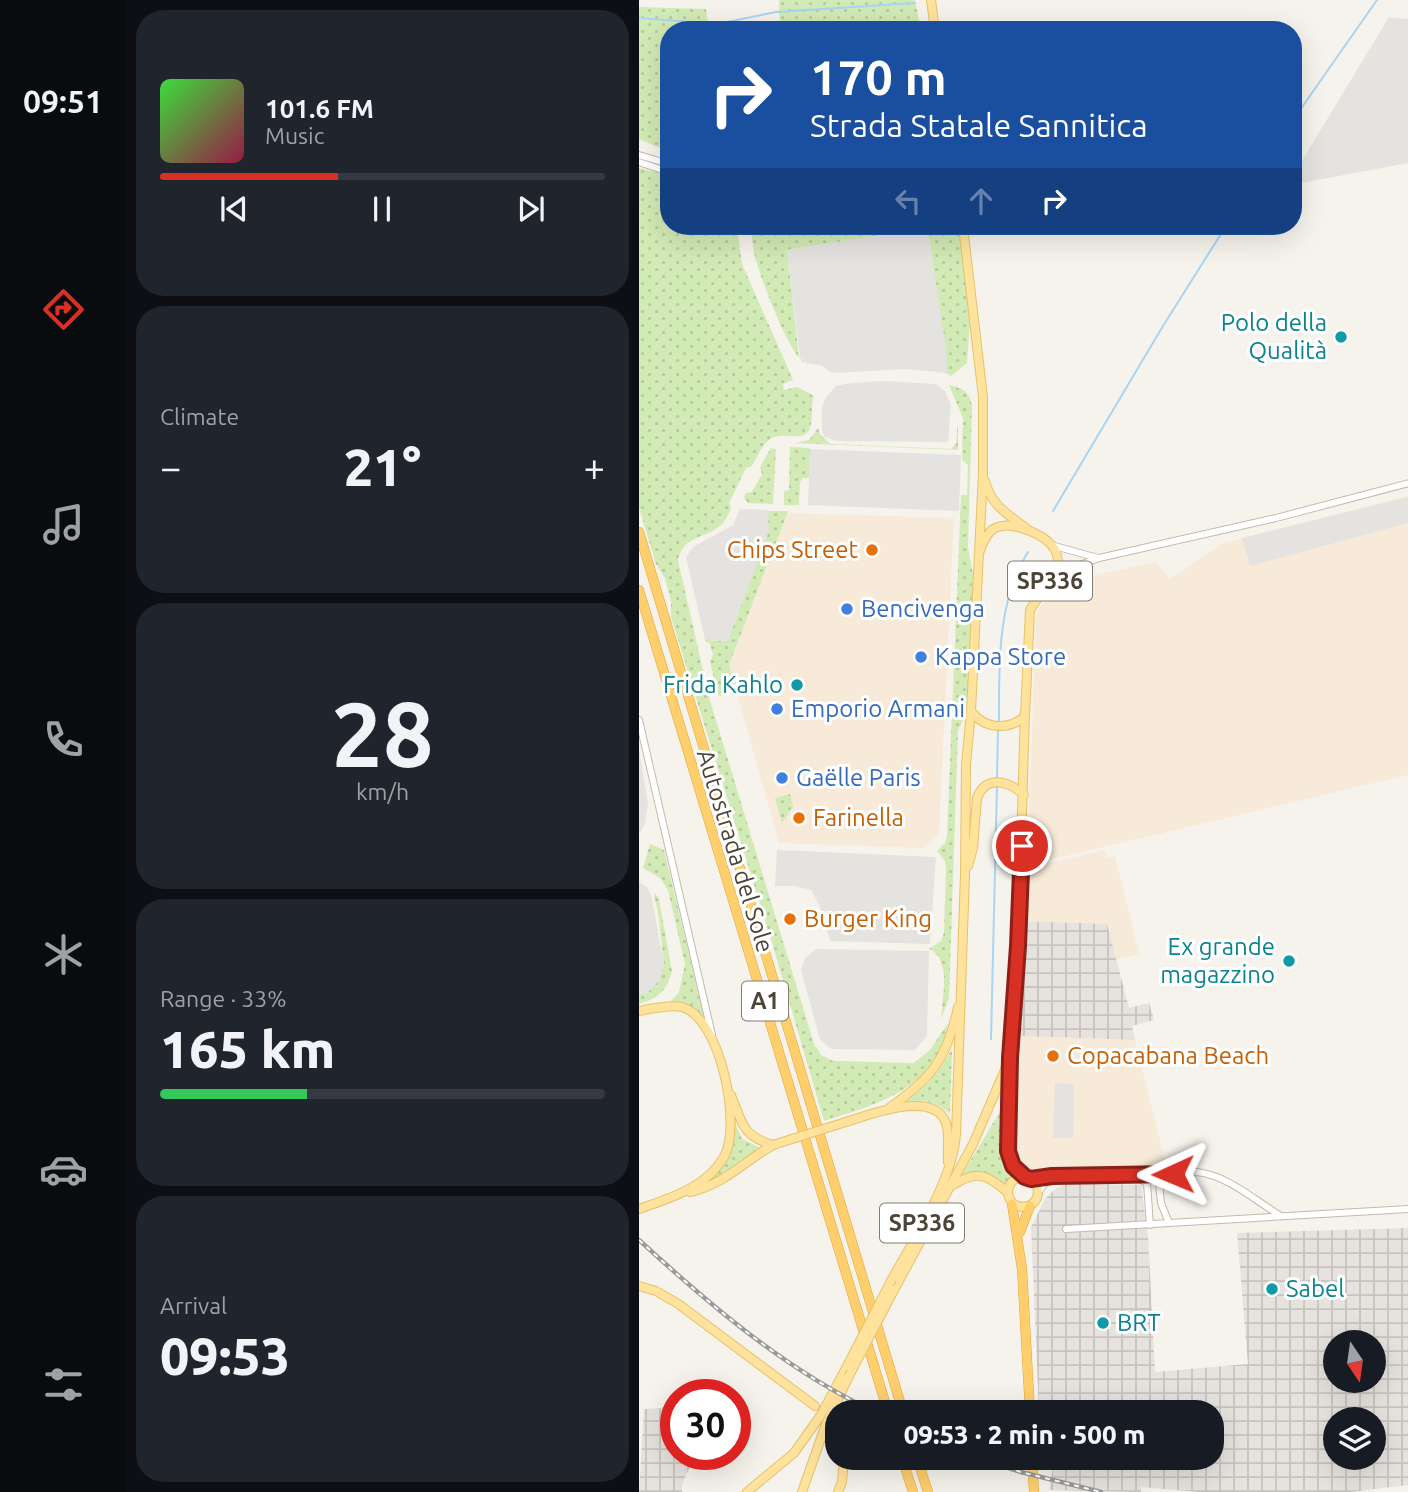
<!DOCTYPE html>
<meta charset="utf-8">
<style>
body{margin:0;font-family:Ubuntu,sans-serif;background:#20242c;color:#f1f3f6;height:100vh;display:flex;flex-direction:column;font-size:26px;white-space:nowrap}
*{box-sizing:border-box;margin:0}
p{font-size:23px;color:#9ea1a6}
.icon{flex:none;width:38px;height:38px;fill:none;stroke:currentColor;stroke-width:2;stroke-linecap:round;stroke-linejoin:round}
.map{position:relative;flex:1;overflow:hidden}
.side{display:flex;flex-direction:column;gap:10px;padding:10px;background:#0d0f14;width:513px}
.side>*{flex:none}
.guide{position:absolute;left:21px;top:21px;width:642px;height:214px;border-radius:28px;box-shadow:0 7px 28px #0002;background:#1a4fa0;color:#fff;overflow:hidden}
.needle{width:46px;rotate:167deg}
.fabs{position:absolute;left:684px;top:1330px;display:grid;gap:14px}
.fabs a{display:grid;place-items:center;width:63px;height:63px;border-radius:50%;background:#171b24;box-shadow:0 7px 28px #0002;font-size:35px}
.speed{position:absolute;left:21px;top:1379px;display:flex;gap:14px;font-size:35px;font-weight:700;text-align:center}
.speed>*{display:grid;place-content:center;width:91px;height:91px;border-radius:50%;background:#171b24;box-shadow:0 7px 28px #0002;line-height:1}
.speed .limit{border:10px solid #d22;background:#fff;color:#111}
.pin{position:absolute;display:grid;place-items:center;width:60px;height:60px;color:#fff;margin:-30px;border:4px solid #fff;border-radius:50%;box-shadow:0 2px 7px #0007}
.me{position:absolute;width:77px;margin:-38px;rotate:269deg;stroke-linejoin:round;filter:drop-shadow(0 0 5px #0008)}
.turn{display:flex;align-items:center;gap:24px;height:147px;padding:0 35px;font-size:32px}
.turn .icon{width:91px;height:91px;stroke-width:2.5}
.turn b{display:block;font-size:49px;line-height:60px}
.lanes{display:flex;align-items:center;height:66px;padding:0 35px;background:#0003;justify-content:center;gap:35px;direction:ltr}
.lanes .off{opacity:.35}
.big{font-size:52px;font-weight:800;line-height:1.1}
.side .widget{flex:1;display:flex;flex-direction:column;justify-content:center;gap:10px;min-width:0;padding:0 24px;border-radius:28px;background:#20242c}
.side .dial{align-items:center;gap:0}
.dial b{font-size:91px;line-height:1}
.song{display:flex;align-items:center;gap:21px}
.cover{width:84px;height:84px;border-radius:10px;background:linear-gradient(135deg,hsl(120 70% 55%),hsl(340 70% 35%))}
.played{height:7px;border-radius:4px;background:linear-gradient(90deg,#d93025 40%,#363941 40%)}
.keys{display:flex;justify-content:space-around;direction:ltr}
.heat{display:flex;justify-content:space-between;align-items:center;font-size:38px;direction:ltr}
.charge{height:10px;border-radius:5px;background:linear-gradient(90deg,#34c759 33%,#363941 0)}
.trip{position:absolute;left:186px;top:1400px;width:399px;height:70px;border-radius:28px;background:#171b24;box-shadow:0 7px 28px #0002;font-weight:800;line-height:70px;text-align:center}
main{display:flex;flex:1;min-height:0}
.tabs{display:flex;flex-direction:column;width:126px;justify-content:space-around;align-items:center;background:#090b0e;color:#9ea1a6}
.tabs .icon{width:49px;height:49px}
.tabs .on{color:#d93025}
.tabs b{font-size:32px;color:#f1f3f6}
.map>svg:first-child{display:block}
</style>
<main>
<nav class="tabs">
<b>09:51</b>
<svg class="icon on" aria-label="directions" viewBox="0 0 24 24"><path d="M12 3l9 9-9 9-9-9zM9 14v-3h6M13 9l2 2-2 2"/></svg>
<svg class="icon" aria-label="music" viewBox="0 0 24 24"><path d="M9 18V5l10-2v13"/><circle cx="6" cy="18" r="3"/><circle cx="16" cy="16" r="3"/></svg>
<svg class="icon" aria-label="phone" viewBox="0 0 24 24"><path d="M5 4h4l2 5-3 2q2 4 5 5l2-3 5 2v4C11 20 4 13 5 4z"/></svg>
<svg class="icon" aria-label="climate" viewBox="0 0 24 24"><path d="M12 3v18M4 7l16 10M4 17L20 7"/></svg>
<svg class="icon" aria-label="car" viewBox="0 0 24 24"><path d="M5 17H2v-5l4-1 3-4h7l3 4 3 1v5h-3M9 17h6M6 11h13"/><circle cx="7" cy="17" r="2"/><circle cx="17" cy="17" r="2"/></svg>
<svg class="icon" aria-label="filters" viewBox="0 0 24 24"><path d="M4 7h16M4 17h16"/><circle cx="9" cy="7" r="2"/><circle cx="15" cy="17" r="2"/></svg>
</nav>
<section class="side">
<div class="widget">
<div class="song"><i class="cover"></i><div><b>101.6 FM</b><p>Music</p></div></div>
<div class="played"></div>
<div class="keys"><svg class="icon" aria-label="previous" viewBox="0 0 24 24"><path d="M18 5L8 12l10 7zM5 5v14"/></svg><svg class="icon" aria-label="pause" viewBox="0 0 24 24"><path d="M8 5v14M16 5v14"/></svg><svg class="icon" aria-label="next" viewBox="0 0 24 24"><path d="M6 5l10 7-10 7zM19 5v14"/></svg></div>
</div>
<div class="widget"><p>Climate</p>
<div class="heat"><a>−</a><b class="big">21°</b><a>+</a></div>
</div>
<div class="widget dial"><b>28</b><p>km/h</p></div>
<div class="widget"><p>Range · 33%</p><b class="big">165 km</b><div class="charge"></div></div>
<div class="widget"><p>Arrival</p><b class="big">09:53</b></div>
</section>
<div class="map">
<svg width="770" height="1492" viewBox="0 0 770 1492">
<defs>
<pattern id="industrial-grid" width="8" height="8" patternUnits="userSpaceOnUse" patternTransform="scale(1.75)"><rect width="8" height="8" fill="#e6e2dd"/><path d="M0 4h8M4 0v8" fill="none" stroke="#c7c3be"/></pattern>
<pattern id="green-dots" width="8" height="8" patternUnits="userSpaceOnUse" patternTransform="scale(1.75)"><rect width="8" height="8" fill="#d2eab5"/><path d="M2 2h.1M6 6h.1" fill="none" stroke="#b6ca9c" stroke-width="1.8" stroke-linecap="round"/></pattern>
</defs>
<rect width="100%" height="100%" fill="#f6f3ec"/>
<!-- commercial -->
<path fill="#f7ead8" d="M769 496V775L388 865 397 620 399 610 424 582 517 562 531 579 582 544Z
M148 513 315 518 300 833 284 848 140 843 90 665Z
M466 850 468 858 476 856 500 954 477 960 468 924 384 921 388 868Z
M382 1036 496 1040 528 1169 487 1172 397 1171 388 1167 380 1159 376 1149Z"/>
<!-- industrial -->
<path fill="url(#industrial-grid)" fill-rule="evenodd" d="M384 921 468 924 490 1008 510 1003 515 1020 493 1026 496 1040 382 1036Z
M429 1183 502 1185 509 1236 516 1372 609 1364 598 1233 769 1228V1485L711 1492H561L502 1487V1492L410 1490 414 1467 403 1465V1458H572V1412H400L392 1227 406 1199 416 1189ZM696 1342H735V1381H696ZM696 1419H735V1458H696Z
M37 1407V1454H51L50 1469 43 1484V1492H0L5 1409Z"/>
<!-- green -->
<path fill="url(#green-dots)" d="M140 0H276L282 30H141Z
M0 7 67 9 70 30H30V152L0 139Z
M0 168 30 175V226H98L103 264 154 380 144 384 145 390 158 387 175 396C171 406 175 420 170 430 164 442 144 432 133 438 123 444 119 456 113 466L107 468 90 503 92 509C89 514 87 520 83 524 68 539 44 535 39 560L70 697 175 1044 182 1055 194 1061 275 1063 291 1050 309 1023C296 1090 241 1103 185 1121L134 946 32 617V602L26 578 17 564 0 508Z
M112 226H320L331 321 328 363 312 376 307 373 306 349 289 230 287 228 148 250 160 357 166 363C150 355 120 274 115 253 113 244 113 235 112 226Z
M310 385C323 388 330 391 333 405L329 547 334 575 328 713 319 730 310 998 302 1019C303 998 313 959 290 949L302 941 305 933 307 867 306 861 298 851 306 843 308 836 322 495H328L329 465 323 460 324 418Z
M319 422V450L156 443 170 440 179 428 181 434 191 444 312 449 317 443Z
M151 447 171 448 170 478H164L161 482 160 505H145V491L150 490Z
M132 448 137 449 134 504 109 503 105 497 107 493 113 492 123 474 121 467Z
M129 511H149L90 665 98 695 93 696 90 687 83 689 85 696 79 695 71 662 74 655 71 644 66 640 89 641Z
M151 794 154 807 143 823 136 798Z
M11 844 25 850 68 1029 61 1018 28 1005 40 992 46 964 29 890 21 878 4 868Z
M16 893 20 899 33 971C28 991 19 998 0 1004V994L8 993 25 964 19 912 15 896Z
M313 1049 311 1114C297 1101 284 1099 266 1102 288 1087 300 1072 313 1049Z
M366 1103C365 1127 358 1155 375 1175L366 1184C352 1172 341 1169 323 1175Z
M92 1112 103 1139 122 1148 88 1173 65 1185 85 1164Z"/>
<!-- parking -->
<path fill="#e5e3e0" d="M750 17 769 19V163L657 184 655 174Z
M287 228 289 230 307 349 308 373 266 369 197 373 191 372 182 365 167 363 161 357 148 250Z
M244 381 297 384 306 391 312 405 309 442 199 441 186 437 183 432V407L187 397 197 386 212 383Z
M171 449 322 455 320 511 169 505Z
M769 497V523L611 566 603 538Z
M101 509 129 510 130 531 89 641 66 640 47 557 54 547 94 525Z
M0 750 9 803 6 824 0 834Z
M138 850 297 857 291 944 191 941 181 907 172 890 156 886H136Z
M0 882 8 887 12 894 25 964 20 981 8 993 0 994Z
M177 949 290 951 288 1036 276 1050 192 1049 181 1040 162 970 166 958Z
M416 1083 435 1084 434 1138H414Z"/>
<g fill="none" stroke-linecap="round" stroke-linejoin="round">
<!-- stream -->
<path stroke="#a9d4f2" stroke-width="2" d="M0 18 78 24 137 12 276 3
M654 120 738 0
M414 511 524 326 587 226
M360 721C360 666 358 600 389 552
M358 778 359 730
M352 1039 358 786"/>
<defs>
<path id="minor" d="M0 155 30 164
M0 162 30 172
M412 545 459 558
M413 580 432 568 460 558 637 518 770 483
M0 720 73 1035
M529 1176 520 1183 522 1203 530 1223
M497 1177 508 1183 511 1225
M392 1179 418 1176
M399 1193 405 1184 413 1180 438 1176 558 1172C590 1176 615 1200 642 1216
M427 1229 770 1209"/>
<path id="major" d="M292 0 296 30
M346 481C352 505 368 514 387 528
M332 711C345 729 370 731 386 716L391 610 419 567C419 561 419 555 416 550 408 535 373 520 356 528 348 532 344 542 341 551
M329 866 334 848 338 798C347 774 370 781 385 795
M0 1011C10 1009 34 1005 43 1007 82 1018 103 1126 85 1157 67 1188 31 1198 0 1209
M371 1063 369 1151 374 1166 386 1177
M92 1095C103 1123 103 1136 134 1145
M250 1108C293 1078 308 1059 319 1007
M210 1121C233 1114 295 1090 307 1123 311 1134 308 1149 309 1162
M369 1192a15 15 0 1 1 30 0a15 15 0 1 1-30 0Z
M314 1185C338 1170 348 1174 368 1192
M51 1192C84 1185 106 1161 134 1145
M253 1279C275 1239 314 1180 317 1134L326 875 327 765 332 711 344 474V397L324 226
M0 1286 17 1291 38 1303 176 1406
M255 1290 334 1144 371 1058 379 946 386 711
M195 1424 198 1429
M108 1492 155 1453 182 1415 208 1366
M163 1492 187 1424 210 1376
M199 1492 203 1482 205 1458"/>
<path id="highway" d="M0 532 264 1412
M0 590 249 1412
M373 1204 383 1269 391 1412
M381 1232 391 1206
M263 1458 274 1492
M278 1458 289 1492
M393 1458 395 1492"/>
</defs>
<!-- minor casing -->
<use href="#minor" stroke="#c2bbae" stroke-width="8"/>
<!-- major casing -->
<use href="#major" stroke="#e6c16a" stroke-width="10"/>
<!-- highway casing -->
<use href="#highway" stroke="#e0a43c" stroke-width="10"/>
<!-- minor -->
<use href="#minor" stroke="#fff" stroke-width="6"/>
<!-- major -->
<use href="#major" stroke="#ffe39c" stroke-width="8"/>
<!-- highway -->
<use href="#highway" stroke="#ffcf6e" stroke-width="9"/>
<defs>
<path id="rail" d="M0 1240C72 1306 147 1370 236 1412
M339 1458 382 1472 462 1492"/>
</defs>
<!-- rail casing -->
<use href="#rail" stroke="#9a9a9a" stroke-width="4.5"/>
<!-- rail -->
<use href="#rail" stroke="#fff" stroke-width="2" stroke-dasharray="5" stroke-linecap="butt"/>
<defs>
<path id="major-bridge" d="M134 1145 210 1121
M208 1366 253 1279
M210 1376 255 1290"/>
</defs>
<!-- major-bridge casing -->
<use href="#major-bridge" stroke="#e6c16a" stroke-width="10" stroke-linecap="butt"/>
<!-- major-bridge -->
<use href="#major-bridge" stroke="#ffe39c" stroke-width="8"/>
</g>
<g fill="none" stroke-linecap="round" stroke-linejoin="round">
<defs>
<path id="route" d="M383 846 379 946 371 1058 369 1151 374 1166 386 1177 392 1179 413 1176 534 1174"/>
</defs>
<!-- route casing -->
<use href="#route" stroke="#8d1f18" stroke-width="18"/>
<!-- route -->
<use href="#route" stroke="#d93025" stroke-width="12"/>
</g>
<!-- markers -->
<g fill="#0f9aa8" stroke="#fff" stroke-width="2.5">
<circle cx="702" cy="337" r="7"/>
<circle cx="158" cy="685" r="7"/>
<circle cx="650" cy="961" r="7"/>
<circle cx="633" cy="1289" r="7"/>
<circle cx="464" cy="1323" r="7"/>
</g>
<g fill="#e8710a" stroke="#fff" stroke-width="2.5">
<circle cx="233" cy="550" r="7"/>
<circle cx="160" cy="818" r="7"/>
<circle cx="151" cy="919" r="7"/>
<circle cx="414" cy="1056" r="7"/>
</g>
<g fill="#3f7fe0" stroke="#fff" stroke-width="2.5">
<circle cx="208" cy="609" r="7"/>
<circle cx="282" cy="657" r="7"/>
<circle cx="138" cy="709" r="7"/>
<circle cx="143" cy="778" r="7"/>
</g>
<g text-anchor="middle" stroke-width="6" stroke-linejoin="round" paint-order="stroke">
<!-- shield labels -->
<g fill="#fff" stroke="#817c74" stroke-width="2">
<rect x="369" y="561.5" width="84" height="39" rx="5"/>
<rect x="103" y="981.5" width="46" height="39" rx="5"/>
<rect x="241" y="1203.5" width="84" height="39" rx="5"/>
</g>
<g font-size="23" font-weight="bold" fill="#4b4439">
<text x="411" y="589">SP336</text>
<text x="126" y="1009">A1</text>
<text x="283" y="1231">SP336</text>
</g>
<!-- culture labels -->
<g font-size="24" fill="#0d838f" stroke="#fff" text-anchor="end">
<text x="688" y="331">Polo della<tspan x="688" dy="28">Qualità</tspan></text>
<text x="144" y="693">Frida Kahlo</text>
<text x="636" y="955">Ex grande<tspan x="636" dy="28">magazzino</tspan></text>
<text x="647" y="1297" text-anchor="start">Sabel</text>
<text x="478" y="1331" text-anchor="start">BRT</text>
</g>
<!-- food labels -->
<g font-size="24" fill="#c56008" stroke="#fff" text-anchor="start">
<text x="219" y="558" text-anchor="end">Chips Street</text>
<text x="174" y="826">Farinella</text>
<text x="165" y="927">Burger King</text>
<text x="428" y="1064">Copacabana Beach</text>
</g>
<!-- shop labels -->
<g font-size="24" fill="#366cbe" stroke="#fff" text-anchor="start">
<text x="222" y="617">Bencivenga</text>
<text x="296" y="665">Kappa Store</text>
<text x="152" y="717">Emporio Armani</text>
<text x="157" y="786">Gaëlle Paris</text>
</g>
<!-- street labels -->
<g font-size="24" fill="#4b4439" stroke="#fff">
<text transform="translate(96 851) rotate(73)" y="8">Autostrada del Sole</text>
</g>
</g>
</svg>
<div class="fabs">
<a><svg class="needle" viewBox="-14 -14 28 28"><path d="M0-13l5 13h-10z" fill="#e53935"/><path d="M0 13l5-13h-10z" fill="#9ea1a6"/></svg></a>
<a><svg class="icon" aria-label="layers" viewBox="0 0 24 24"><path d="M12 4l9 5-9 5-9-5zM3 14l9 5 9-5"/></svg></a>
</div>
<div class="speed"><div class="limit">30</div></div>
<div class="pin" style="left:383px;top:846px;background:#d93025"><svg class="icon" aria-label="arrive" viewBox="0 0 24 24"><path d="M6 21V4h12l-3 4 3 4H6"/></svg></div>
<svg class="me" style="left:534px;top:1174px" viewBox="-20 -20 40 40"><path d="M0-17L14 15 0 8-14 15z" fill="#d93025" stroke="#fff" stroke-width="4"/></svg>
<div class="trip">09:53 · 2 min · 500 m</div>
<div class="guide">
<div class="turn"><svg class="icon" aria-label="right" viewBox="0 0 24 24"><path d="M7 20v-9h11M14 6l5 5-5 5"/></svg><div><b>170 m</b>Strada Statale Sannitica</div></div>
<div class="lanes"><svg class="icon off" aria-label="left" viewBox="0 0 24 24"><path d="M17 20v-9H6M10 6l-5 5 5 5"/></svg><svg class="icon off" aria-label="ahead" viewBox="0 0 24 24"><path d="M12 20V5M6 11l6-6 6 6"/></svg><svg class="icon" aria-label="right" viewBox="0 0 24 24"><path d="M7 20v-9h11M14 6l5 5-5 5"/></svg></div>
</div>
</div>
</main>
